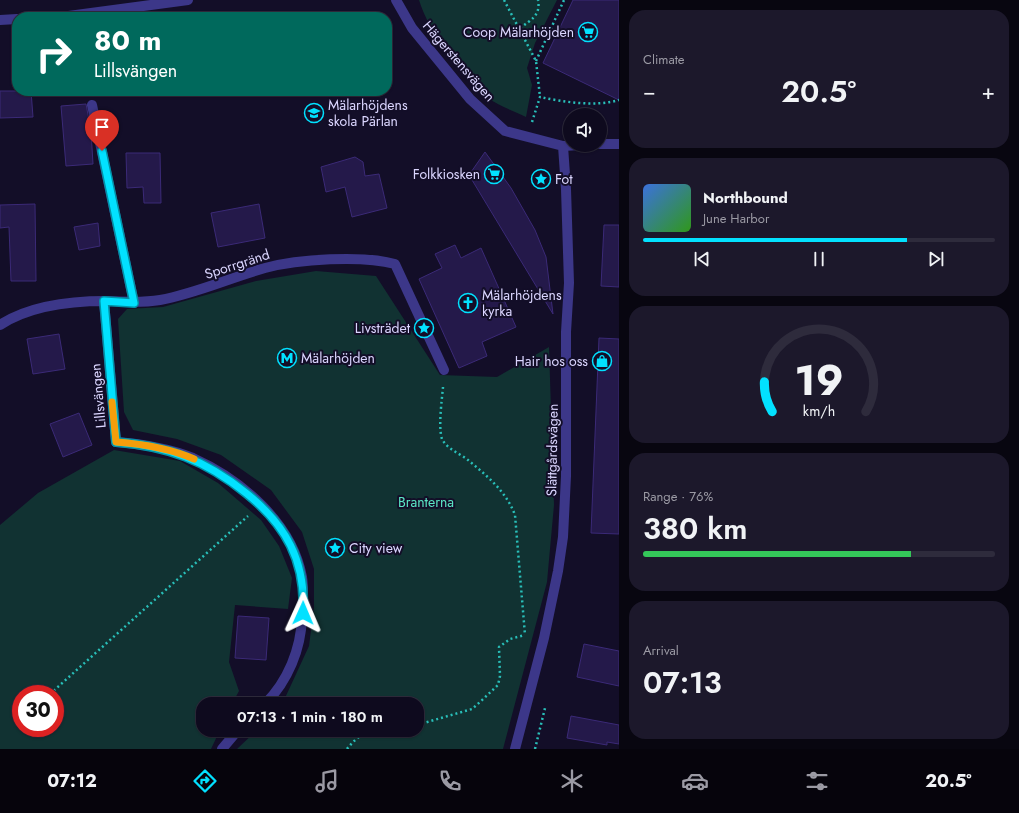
<!DOCTYPE html>
<meta charset="utf-8">
<style>
body{margin:0;font-family:Jost,sans-serif;background:#1c182b;color:#f1f3f6;height:100vh;display:flex;flex-direction:column;font-size:15px;white-space:nowrap}
*{box-sizing:border-box;margin:0}
p{font-size:13px;color:#9b9aa4}
.icon{flex:none;width:22px;height:22px;fill:none;stroke:currentColor;stroke-width:2;stroke-linecap:round;stroke-linejoin:round}
.map{position:relative;flex:1;overflow:hidden}
.side{display:flex;flex-direction:column;gap:10px;padding:10px;background:#080610;width:400px}
.side>*{flex:none}
.banner{position:absolute;left:12px;top:12px;width:380px;height:84px;border-radius:16px;box-shadow:0 1px 3px #0004,0 0 0 1px #2e2b3c;background:#00695c;color:#fff;overflow:hidden}
.fabs{position:absolute;left:563px;top:108px;display:grid;gap:8px}
.fabs a{display:grid;place-items:center;width:44px;height:44px;border-radius:50%;background:#0e0a1e;box-shadow:0 1px 3px #0004,0 0 0 1px #2e2b3c;font-size:20px}
.speed{position:absolute;left:12px;top:685px;display:flex;gap:8px;font-size:20px;font-weight:700;text-align:center}
.speed>*{display:grid;place-content:center;width:52px;height:52px;border-radius:50%;background:#0e0a1e;box-shadow:0 1px 3px #0004,0 0 0 1px #2e2b3c;line-height:1}
.speed .limit{border:6px solid #d22;background:#fff;color:#111}
.pin{position:absolute;display:grid;place-items:center;width:34px;height:34px;color:#fff;margin:-41px -17px;border-radius:50% 50% 50% 0;rotate:-45deg;box-shadow:0 0 4px #0007}
.pin .icon{rotate:45deg}
.me{position:absolute;width:44px;margin:-22px;rotate:1deg;stroke-linejoin:round;filter:drop-shadow(0 0 3px #0008)}
.turn{display:flex;align-items:center;gap:14px;height:84px;padding:0 16px;font-size:18px}
.turn .icon{width:52px;height:52px;stroke-width:2.5}
.turn b{display:block;font-size:28px;line-height:34px}
.big{font-size:30px;font-weight:600;line-height:1.1}
.side .card{flex:1;display:flex;flex-direction:column;justify-content:center;gap:6px;min-width:0;padding:0 14px;border-radius:16px;background:#1c182b}
.side .dial{align-items:center;gap:0}
.dial svg{height:104px;overflow:visible;fill:none;stroke:#2e2b3c;stroke-width:7;stroke-linecap:round;text-anchor:middle}
.dial text{fill:#f1f3f6;stroke:none}
.song{display:flex;align-items:center;gap:12px}
.cover{width:48px;height:48px;border-radius:6px;background:linear-gradient(135deg,hsl(220 70% 55%),hsl(110 70% 35%))}
.played{height:4px;border-radius:2px;background:linear-gradient(90deg,#02e1ff 75%,#2e2b3c 75%)}
.keys{display:flex;justify-content:space-around;direction:ltr}
.heat{display:flex;justify-content:space-between;align-items:center;font-size:22px;direction:ltr}
.charge{height:6px;border-radius:3px;background:linear-gradient(90deg,#34c759 76%,#2e2b3c 0)}
.trip{position:absolute;left:196px;top:697px;width:228px;height:40px;border-radius:16px;background:#0e0a1e;box-shadow:0 1px 3px #0004,0 0 0 1px #2e2b3c;font-weight:600;line-height:40px;text-align:center}
.tabs{display:flex;height:64px;justify-content:space-around;align-items:center;background:#06040c;color:#9b9aa4}
.tabs .icon{width:28px;height:28px}
.tabs .selected{color:#02e1ff}
.tabs b{font-size:18px;color:#f1f3f6}
main{display:flex;flex:1;min-height:0}
.map>svg:first-child{display:block}
</style>
<main>
<div class="map">
<svg width="619" height="749" viewBox="0 0 619 749">
<rect width="100%" height="100%" fill="#130e28"/>
<!-- green -->
<path fill="#113232" fill-rule="evenodd" d="M419 0H557L535 43 527 68 532 85 526 117C514 111 498 106 487 97 461 75 429 33 419 0Z
M316 271 376 276 440 375 497 377 549 347 554 505 547 582 503 749H237L257 730H417V704H279L285 698 309 646 314 607V569L302 532 271 490 221 455 177 439 133 430 124 412 118 319 127 309 163 307 256 281Z
M114 450 180 461 218 483 261 520 279 546 292 578 288 609 235 605 229 662 239 691 232 704H203V730H220L211 749H0V525L38 493ZM21 694H55V728H21Z"/>
<!-- building -->
<path fill="#24194a" stroke="#3b2a77" d="M573 0H619V100L543 63Z
M0 91H31L33 117 0 118Z
M86 104 91 131 93 164 66 166 61 106Z
M485 152 511 188 535 230 546 257 553 314 469 175Z
M126 153H160L161 203H144L143 187 127 188Z
M355 157 363 162 365 176 379 174 387 208 352 217 345 187 326 192 321 167Z
M35 204 36 281H11L9 227 0 228V205Z
M259 204 265 238 218 247 211 213Z
M98 223 100 246 79 250 74 227Z
M604 225H619V287L601 286Z
M455 245 461 258 481 248 516 327 482 342 487 356 459 368 419 279 442 268 435 254Z
M59 334 65 369 33 374 27 339Z
M599 338 619 339V534L591 533Z
M79 413 92 445 63 457 50 424Z
M238 616 269 618 266 660 235 658Z
M584 644 619 651V686L577 677Z
M571 716 619 725V744L607 742V745L567 738Z"/>
<g fill="none" stroke-linecap="round" stroke-linejoin="round">
<!-- path -->
<path stroke="#29bfb9" stroke-width="2.5" stroke-dasharray="2 3" stroke-linecap="butt" d="M504 0 536 61 540 97
M520 28C531 20 541 15 538 0
M536 61 564 0
M532 122 540 97C564 102 595 107 619 100
M443 387C442 399 438 427 442 439 447 449 459 453 468 460 487 476 506 491 515 515L525 635
M50 694 248 516
M417 725 472 709 480 702 498 685 500 676 499 647 510 639 525 635
M347 749C369 721 378 737 407 730
M535 749 545 708"/>
<!-- minor -->
<path stroke="#3c3789" stroke-width="10" d="M396 0 412 28 470 99 505 131 563 146 581 145
M61 17 188 0
M0 20 17 19
M92 105 134 303
M600 144H619
M104 301 116 442C142 444 168 448 193 458 242 480 292 523 302 577 304 590 303 604 302 617 301 649 288 681 265 704
M0 325C29 306 71 301 106 301 124 302 142 303 160 300 197 293 229 278 265 268 298 259 362 255 395 264L444 370
M222 749 238 730
M515 749 544 638 558 571 563 537 566 476V332L569 283 566 189 563 146"/>
</g>
<g fill="none" stroke-linecap="round" stroke-linejoin="round">
<defs>
<path id="route" d="M102 151 134 303 104 301 116 442C168 446 205 460 246 493 286 525 306 561 303 613"/>
</defs>
<!-- route casing -->
<use href="#route" stroke="#0192a6" stroke-width="10"/>
<!-- route -->
<use href="#route" stroke="#02e1ff" stroke-width="7"/>
<!-- slow -->
<path stroke="#f59e0b" stroke-width="7" d="M112 402 116 442C143 444 169 448 194 459"/>
</g>
<!-- icons -->
<defs>
<symbol id="supermarket-ring" viewBox="-11 -11 22 22"><circle r="9.5" fill="#130e28" stroke="#02e1ff" stroke-width="1.5"/><path d="M-6-5.5h2.5l.6 2H6L4.5 2H-2.5L-4.4-4H-6ZM-1.5 3.2a1.3 1.3 0 1 0 .1 0ZM3 3.2a1.3 1.3 0 1 0 .1 0Z" fill="#02e1ff"/></symbol>
<symbol id="school-ring" viewBox="-11 -11 22 22"><circle r="9.5" fill="#130e28" stroke="#02e1ff" stroke-width="1.5"/><path d="M0-5L7-2L0 1L-7-2ZM-4 1L0 2.5L4 1V4Q0 6-4 4Z" fill="#02e1ff"/></symbol>
<symbol id="sight-ring" viewBox="-11 -11 22 22"><circle r="9.5" fill="#130e28" stroke="#02e1ff" stroke-width="1.5"/><path d="M0-6L1.8-2.2L6-1.7L2.9 1.2L3.7 5.4L0 3.3L-3.7 5.4L-2.9 1.2L-6-1.7L-1.8-2.2Z" fill="#02e1ff"/></symbol>
<symbol id="church-ring" viewBox="-11 -11 22 22"><circle r="9.5" fill="#130e28" stroke="#02e1ff" stroke-width="1.5"/><path d="M-1.2-6h2.4v3.5h3.3v2.4h-3.3V6h-2.4V-.1h-3.3v-2.4h3.3Z" fill="#02e1ff"/></symbol>
<symbol id="metro-ring" viewBox="-11 -11 22 22"><circle r="9.5" fill="#130e28" stroke="#02e1ff" stroke-width="1.5"/><path d="M-5.5 5V-5H-3L0 0L3-5H5.5V5H3V-.5L0 4L-3-.5V5Z" fill="#02e1ff"/></symbol>
<symbol id="shop-ring" viewBox="-11 -11 22 22"><circle r="9.5" fill="#130e28" stroke="#02e1ff" stroke-width="1.5"/><path d="M-5-2.5h2.3a2.7 3.5 0 0 1 5.4 0H5L5.5 6h-11ZM-1.5-2.5h3a1.5 2.3 0 0 0-3 0Z" fill="#02e1ff"/></symbol>
</defs>
<g fill-rule="evenodd">
<use href="#supermarket-ring" x="577" y="21" width="22" height="22"/>
<use href="#school-ring" x="303" y="102" width="22" height="22"/>
<use href="#supermarket-ring" x="483" y="163" width="22" height="22"/>
<use href="#sight-ring" x="530" y="168" width="22" height="22"/>
<use href="#church-ring" x="457" y="292" width="22" height="22"/>
<use href="#sight-ring" x="413" y="317" width="22" height="22"/>
<use href="#metro-ring" x="276" y="347" width="22" height="22"/>
<use href="#shop-ring" x="591" y="350" width="22" height="22"/>
<use href="#sight-ring" x="324" y="537" width="22" height="22"/>
</g>
<g text-anchor="middle" stroke-width="4" stroke-linejoin="round" paint-order="stroke">
<!-- poi labels -->
<g font-size="14" fill="#dbd6ff" stroke="#130e28" text-anchor="start">
<text x="574" y="37" text-anchor="end">Coop Mälarhöjden</text>
<text x="328" y="110">Mälarhöjdens<tspan x="328" dy="16">skola Pärlan</tspan></text>
<text x="480" y="179" text-anchor="end">Folkkiosken</text>
<text x="555" y="184">Fot</text>
<text x="482" y="300">Mälarhöjdens<tspan x="482" dy="16">kyrka</tspan></text>
<text x="410" y="333" text-anchor="end">Livsträdet</text>
<text x="301" y="363">Mälarhöjden</text>
<text x="588" y="366" text-anchor="end">Hair hos oss</text>
<text x="349" y="553">City view</text>
</g>
<!-- street labels -->
<g font-size="14" fill="#dbd6ff" stroke="#130e28">
<text transform="translate(459 61) rotate(49)" y="5">Hägerstensvägen</text>
<text transform="translate(237 264) rotate(-18)" y="5">Sporrgränd</text>
<text transform="translate(98 396) rotate(-95)" y="5">Lillsvängen</text>
<text transform="translate(552 450) rotate(-89)" y="5">Slättgårdsvägen</text>
</g>
<!-- park labels -->
<g font-size="14" fill="#5be6c5" stroke="#130e28">
<text x="426" y="507">Branterna</text>
</g>
</g>
</svg>
<div class="fabs">
<a><svg class="icon" aria-label="sound" viewBox="0 0 24 24"><path d="M4 9h4l5-4v14l-5-4H4zM17 9q2 3 0 6"/></svg></a>
</div>
<div class="speed"><div class="limit">30</div></div>
<div class="pin" style="left:102px;top:151px;background:#d93025"><svg class="icon" aria-label="arrive" viewBox="0 0 24 24"><path d="M6 21V4h12l-3 4 3 4H6"/></svg></div>
<svg class="me" style="left:303px;top:613px" viewBox="-20 -20 40 40"><path d="M0-17L14 15 0 8-14 15z" fill="#02e1ff" stroke="#fff" stroke-width="4"/></svg>
<div class="trip">07:13 · 1 min · 180 m</div>
<div class="banner">
<div class="turn"><svg class="icon" aria-label="right" viewBox="0 0 24 24"><path d="M7 20v-9h11M14 6l5 5-5 5"/></svg><div><b>80 m</b>Lillsvängen</div></div>
</div>
</div>
<section class="side">
<div class="card"><p>Climate</p>
<div class="heat"><a>−</a><b class="big">20.5°</b><a>+</a></div>
</div>
<div class="card">
<div class="song"><i class="cover"></i><div><b>Northbound</b><p>June Harbor</p></div></div>
<div class="played"></div>
<div class="keys"><svg class="icon" aria-label="previous" viewBox="0 0 24 24"><path d="M18 5L8 12l10 7zM5 5v14"/></svg><svg class="icon" aria-label="pause" viewBox="0 0 24 24"><path d="M8 5v14M16 5v14"/></svg><svg class="icon" aria-label="next" viewBox="0 0 24 24"><path d="M6 5l10 7-10 7zM19 5v14"/></svg></div>
</div>
<div class="card dial"><svg viewBox="0 0 100 80">
<path d="M14 69A42 42 0 1 1 86 69"/>
<path d="M14 69A42 42 0 0 1 8 46" stroke="#02e1ff"/>
<text x="50" y="56" font-size="32" font-weight="700">19</text>
<text x="50" y="72" font-size="11">km/h</text>
</svg></div>
<div class="card"><p>Range · 76%</p><b class="big">380 km</b><div class="charge"></div></div>
<div class="card"><p>Arrival</p><b class="big">07:13</b></div>
</section>
</main>
<nav class="tabs">
<b>07:12</b>
<svg class="icon selected" aria-label="directions" viewBox="0 0 24 24"><path d="M12 3l9 9-9 9-9-9zM9 14v-3h6M13 9l2 2-2 2"/></svg>
<svg class="icon" aria-label="music" viewBox="0 0 24 24"><path d="M9 18V5l10-2v13"/><circle cx="6" cy="18" r="3"/><circle cx="16" cy="16" r="3"/></svg>
<svg class="icon" aria-label="phone" viewBox="0 0 24 24"><path d="M5 4h4l2 5-3 2q2 4 5 5l2-3 5 2v4C11 20 4 13 5 4z"/></svg>
<svg class="icon" aria-label="climate" viewBox="0 0 24 24"><path d="M12 3v18M4 7l16 10M4 17L20 7"/></svg>
<svg class="icon" aria-label="car" viewBox="0 0 24 24"><path d="M5 17H2v-5l4-1 3-4h7l3 4 3 1v5h-3M9 17h6M6 11h13"/><circle cx="7" cy="17" r="2"/><circle cx="17" cy="17" r="2"/></svg>
<svg class="icon" aria-label="filters" viewBox="0 0 24 24"><path d="M4 7h16M4 17h16"/><circle cx="9" cy="7" r="2"/><circle cx="15" cy="17" r="2"/></svg>
<b>20.5°</b>
</nav>
